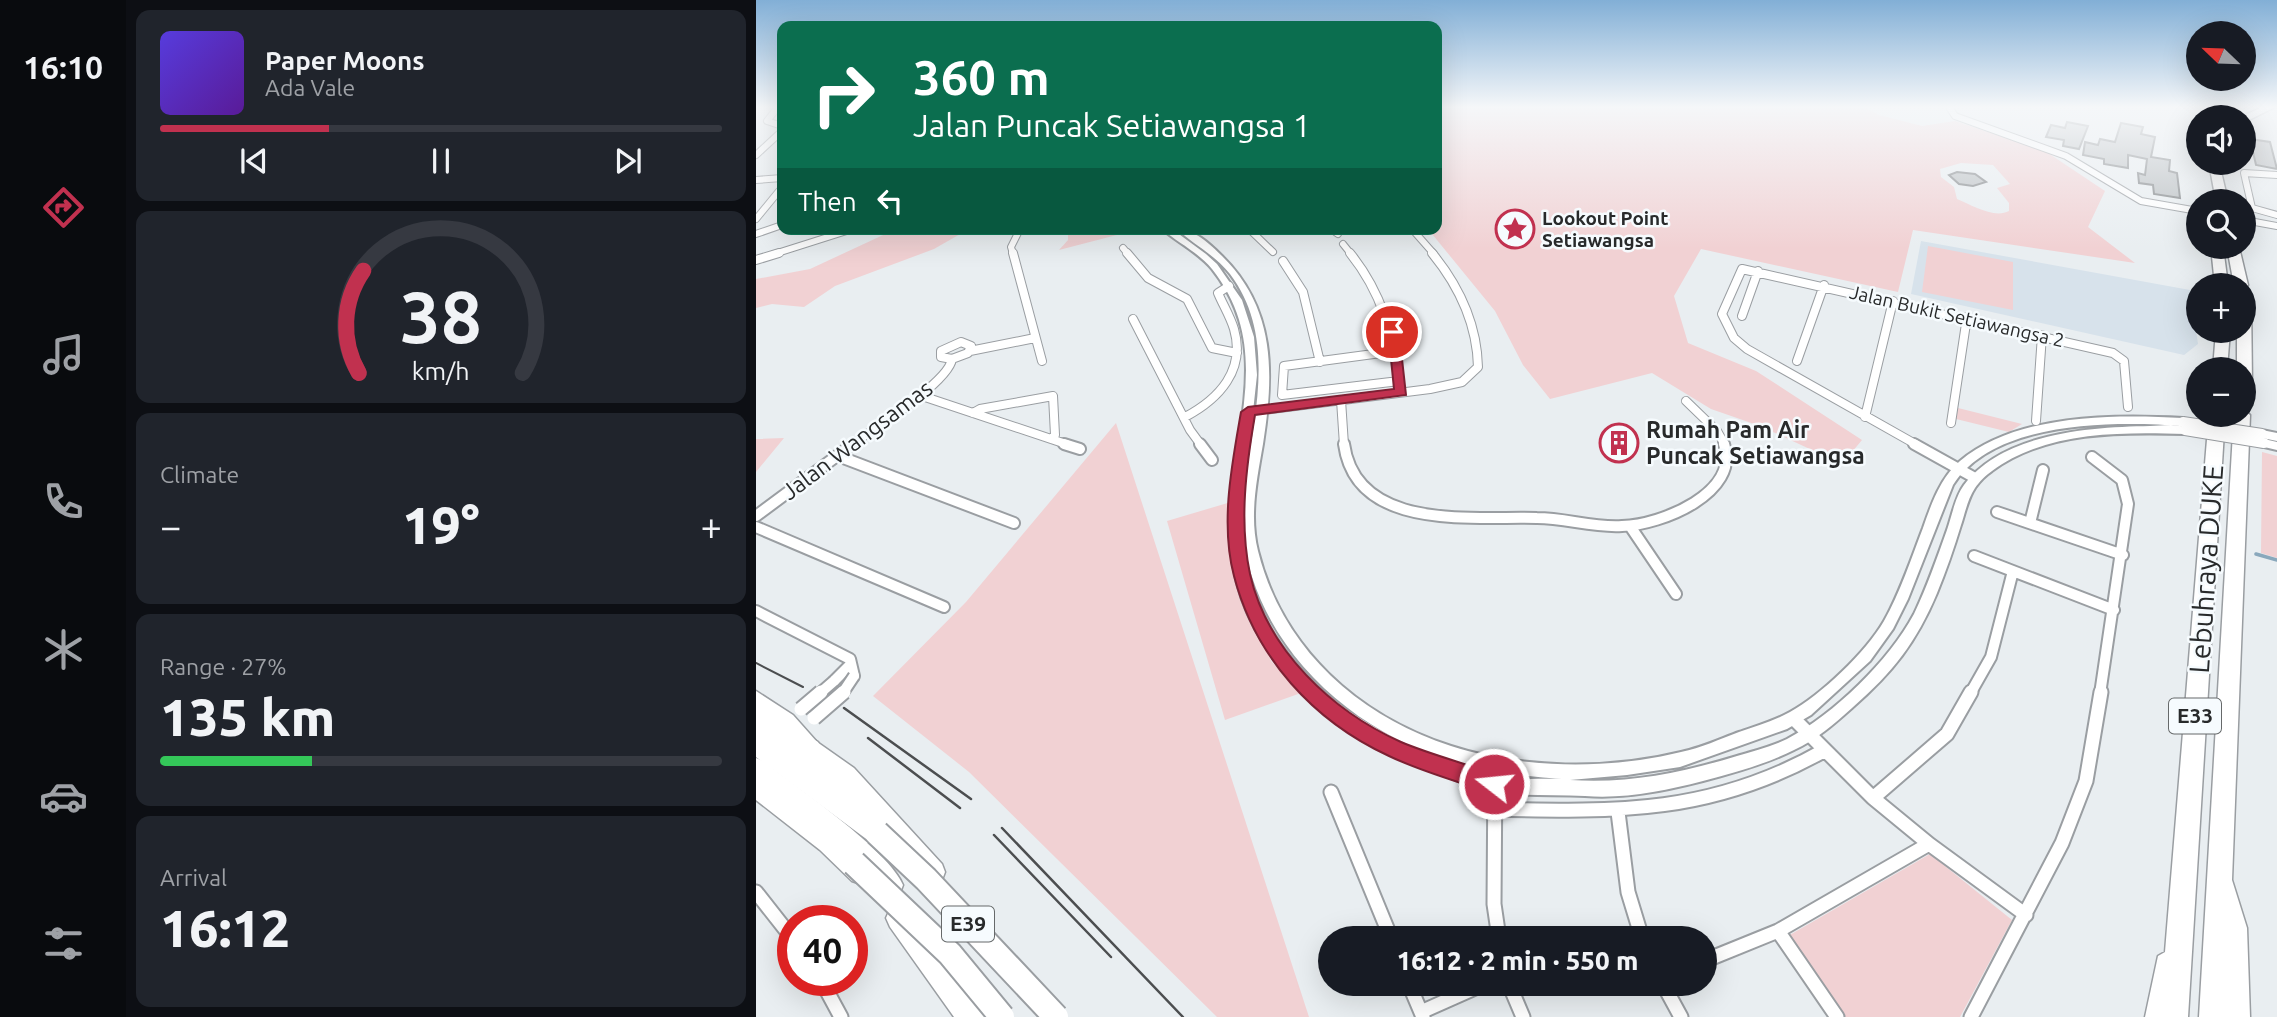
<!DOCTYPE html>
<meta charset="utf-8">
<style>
body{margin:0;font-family:Ubuntu,sans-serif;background:#20242c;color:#f1f3f6;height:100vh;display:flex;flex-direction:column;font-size:26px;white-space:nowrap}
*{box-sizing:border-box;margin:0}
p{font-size:23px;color:#9ea1a6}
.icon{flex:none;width:38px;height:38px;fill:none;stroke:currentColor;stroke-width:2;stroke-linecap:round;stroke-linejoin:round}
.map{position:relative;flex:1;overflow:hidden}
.panel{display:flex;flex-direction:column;gap:10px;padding:10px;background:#0d0f14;width:630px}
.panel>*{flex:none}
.guide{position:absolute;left:21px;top:21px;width:665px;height:214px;border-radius:14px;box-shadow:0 7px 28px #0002;background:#0b6e4f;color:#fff;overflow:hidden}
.needle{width:46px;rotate:293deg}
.fabs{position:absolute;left:1430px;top:21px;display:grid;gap:14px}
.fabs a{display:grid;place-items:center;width:70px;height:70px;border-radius:50%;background:#171b24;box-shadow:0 7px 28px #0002;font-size:35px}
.speed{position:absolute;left:21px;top:905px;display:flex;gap:14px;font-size:35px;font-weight:700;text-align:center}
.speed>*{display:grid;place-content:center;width:91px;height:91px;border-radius:50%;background:#171b24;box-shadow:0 7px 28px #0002;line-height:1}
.speed .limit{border:10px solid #d22;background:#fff;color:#111}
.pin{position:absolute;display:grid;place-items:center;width:60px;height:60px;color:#fff;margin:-30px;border:4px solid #fff;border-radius:50%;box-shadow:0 2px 7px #0007}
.me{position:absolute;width:77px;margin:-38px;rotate:286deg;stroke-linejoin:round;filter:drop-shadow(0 0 5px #0008)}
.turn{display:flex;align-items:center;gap:24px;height:147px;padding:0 21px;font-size:32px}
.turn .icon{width:91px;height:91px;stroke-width:2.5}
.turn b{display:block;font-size:49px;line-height:60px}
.then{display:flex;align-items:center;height:66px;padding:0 21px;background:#0003;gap:14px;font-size:26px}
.big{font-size:52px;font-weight:800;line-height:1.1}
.panel .widget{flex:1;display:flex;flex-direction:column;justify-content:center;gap:10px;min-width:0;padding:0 24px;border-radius:14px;background:#20242c}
.panel .dial{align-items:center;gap:0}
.dial svg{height:182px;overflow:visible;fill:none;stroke:#363941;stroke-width:7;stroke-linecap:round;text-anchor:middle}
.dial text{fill:#f1f3f6;stroke:none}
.song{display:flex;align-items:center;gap:21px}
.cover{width:84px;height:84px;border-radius:10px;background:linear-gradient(135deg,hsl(250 70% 55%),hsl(270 70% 35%))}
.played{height:7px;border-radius:4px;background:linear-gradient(90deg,#c1314f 30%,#363941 30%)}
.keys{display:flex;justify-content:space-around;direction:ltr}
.heat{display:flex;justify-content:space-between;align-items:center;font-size:38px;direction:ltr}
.charge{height:10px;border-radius:5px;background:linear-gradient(90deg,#34c759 27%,#363941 0)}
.trip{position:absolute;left:562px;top:926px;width:399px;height:70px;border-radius:35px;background:#171b24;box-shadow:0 7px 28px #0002;font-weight:800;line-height:70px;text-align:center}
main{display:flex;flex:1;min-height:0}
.tab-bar{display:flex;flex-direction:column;width:126px;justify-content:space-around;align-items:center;background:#090b0e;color:#9ea1a6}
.tab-bar .icon{width:49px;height:49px}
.tab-bar .active{color:#c1314f}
.tab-bar b{font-size:32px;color:#f1f3f6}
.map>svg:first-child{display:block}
</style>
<main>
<nav class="tab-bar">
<b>16:10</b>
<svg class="icon active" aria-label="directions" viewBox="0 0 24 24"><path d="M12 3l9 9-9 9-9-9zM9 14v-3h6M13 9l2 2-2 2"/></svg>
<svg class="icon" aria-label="music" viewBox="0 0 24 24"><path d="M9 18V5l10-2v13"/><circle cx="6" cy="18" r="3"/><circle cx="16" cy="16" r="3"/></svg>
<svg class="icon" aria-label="phone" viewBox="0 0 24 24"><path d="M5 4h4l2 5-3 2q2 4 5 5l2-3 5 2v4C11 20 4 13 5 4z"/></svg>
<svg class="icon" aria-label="climate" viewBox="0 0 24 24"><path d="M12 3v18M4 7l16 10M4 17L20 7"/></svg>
<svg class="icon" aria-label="car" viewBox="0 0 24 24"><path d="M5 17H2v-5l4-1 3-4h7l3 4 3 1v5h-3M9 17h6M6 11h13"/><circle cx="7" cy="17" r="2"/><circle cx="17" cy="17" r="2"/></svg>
<svg class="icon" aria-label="filters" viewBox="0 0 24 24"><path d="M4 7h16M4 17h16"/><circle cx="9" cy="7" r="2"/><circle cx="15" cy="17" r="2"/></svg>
</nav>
<section class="panel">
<div class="widget">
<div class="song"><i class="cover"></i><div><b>Paper Moons</b><p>Ada Vale</p></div></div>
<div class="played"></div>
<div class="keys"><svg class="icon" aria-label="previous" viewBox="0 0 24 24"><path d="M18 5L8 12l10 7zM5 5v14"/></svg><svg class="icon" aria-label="pause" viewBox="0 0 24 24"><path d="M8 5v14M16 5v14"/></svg><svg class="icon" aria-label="next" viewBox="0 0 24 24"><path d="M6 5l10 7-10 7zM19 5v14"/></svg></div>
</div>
<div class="widget dial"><svg viewBox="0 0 100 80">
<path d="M14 69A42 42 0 1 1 86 69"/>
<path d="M14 69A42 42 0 0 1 16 24" stroke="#c1314f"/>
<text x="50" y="56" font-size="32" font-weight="700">38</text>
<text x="50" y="72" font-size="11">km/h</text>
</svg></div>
<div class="widget"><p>Climate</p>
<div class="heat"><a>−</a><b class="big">19°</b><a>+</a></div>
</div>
<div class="widget"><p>Range · 27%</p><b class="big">135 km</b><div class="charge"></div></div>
<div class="widget"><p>Arrival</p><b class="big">16:12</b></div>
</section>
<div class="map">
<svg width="1521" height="1017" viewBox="0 0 1521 1017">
<rect width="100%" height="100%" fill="#e9eef1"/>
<!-- built -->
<path fill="#d7e2eb" d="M1165 241 1434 290 1442 344 1428 355 1155 294Z"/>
<!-- green -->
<path fill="#f1d1d3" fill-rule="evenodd" d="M681 107H1108L1123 115 1166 126 1199 121 1289 151 1349 191 1332 227 1379 263 1157 230 1142 292 945 249 918 296 932 343 1000 371 1106 440 1086 464 1004 426 955 409 896 373 794 399 767 365 739 311 672 229H681ZM1205 163 1237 165 1254 184 1241 188 1253 203V211C1238 219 1216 205 1201 199L1198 187 1185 177 1184 169Z
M140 229H213L178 249 79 286 48 307 16 304 0 308V279L54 269Z
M312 229H384L303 250 312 240Z
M1172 246 1257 262V310L1166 292Z
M1198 407 1266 424 1253 432 1196 418Z
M360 423 553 1017H461L213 772 117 696 210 602Z
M28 438 0 472V439Z
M1506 452 1521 456V558L1505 553Z
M475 502 477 558 515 661 545 693 469 720 411 521Z
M1174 854 1256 920 1204 1017H1089L1032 936Z"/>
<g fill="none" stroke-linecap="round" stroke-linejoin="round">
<!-- stream -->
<path stroke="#8aa8bc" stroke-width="3.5" d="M1500 554 1521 560"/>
</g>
<!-- building -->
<path fill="#b9bec1" stroke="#7e8285" stroke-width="2" d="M1311 122 1332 126 1323 149 1307 146 1308 140 1290 137 1295 125 1309 128Z
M1365 123 1387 127 1385 134 1399 137 1395 157 1414 160 1413 171 1421 173 1424 198 1398 194 1397 185 1383 183 1382 173 1389 175 1391 159 1372 155V168L1348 164V159L1327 155 1329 142 1342 145 1344 139 1359 142Z
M1494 139 1514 142 1521 169 1500 165Z
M1201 172 1219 174 1230 182 1217 186 1203 184 1193 175Z
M860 431 877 436 882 444 879 452 863 457 847 450 846 438Z"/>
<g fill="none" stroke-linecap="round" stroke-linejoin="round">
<defs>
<path id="minor-far3" d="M22 107 11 121 26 126
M1193 107 1199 116 1310 156 1385 201 1442 211
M0 155 26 131
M1521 175 1488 173 1496 208 1521 215
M0 180 26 178
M0 219 23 191
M1488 220 1521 226
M493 229 517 252
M575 229 582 234
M656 229 678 254
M0 234 26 225
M587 244 595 254
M367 248 372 254
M18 254 97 229
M257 254 255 247 264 229"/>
<path id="minor-far2" d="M257 253 286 361
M371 253 392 278 431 299 456 348 481 353
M594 253C626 293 637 334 644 385
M0 260 23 253
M527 261 547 292 564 362
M986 316 1002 271
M377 319 434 430 445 445
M205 342 215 346 212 353 196 359 185 357V351Z
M214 351 279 338
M640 351 528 366 526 395 643 381
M1041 361 1068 285
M163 395 313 445
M585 400 588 445
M930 401 961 431 969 445
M492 412 674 389 706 382 722 367C721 324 703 286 676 253
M217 413 224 409 297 396 299 435 295 439
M429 417C463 399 490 370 478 329 474 316 467 305 462 293L473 286
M1109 417 1137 301
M1280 421 1286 335
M1195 423 1211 317
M95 445C116 430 193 382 196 359
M1161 445 991 349 978 338 966 314 986 269 1357 353 1368 361 1372 407"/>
<path id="minor-far1" d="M308 444 324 449
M444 444 456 460
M588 444C600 532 716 516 781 518 810 518 837 528 866 526 905 525 985 493 968 444
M1158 444 1219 478
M82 456 258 523
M1336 457 1366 480 1372 504 1344 694
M1241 512 1367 555
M0 516 97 444
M1274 523 1287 470
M874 526 920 594
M0 527 188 607
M1218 556 1358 610
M0 611 94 659 98 676
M78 681 94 665
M1214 694 1235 657 1257 571"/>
<path id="minor" d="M1038 719 1117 798 1173 844 1270 915
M739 766 738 904 743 938
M575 792 635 938
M1117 798 1191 734 1215 692
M737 809C863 812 956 814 1069 750
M862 812 872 892 886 938
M0 892 37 939
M1022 931 1081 1017
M948 961 1022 931 1173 844
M65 980 85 1017
M653 984 667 1017
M753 984 767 1017
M907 984 925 1017
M665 1012 728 984
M1215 1017 1306 843 1330 781 1345 692"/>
<path id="tertiary" d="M406 229H416L450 254 461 264 486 300 498 337 501 375 490 476C500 408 519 334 474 274 459 255 438 245 421 229 438 229 454 244 466 256 520 309 518 374 507 444 501 479 493 516 502 551 526 648 602 716 695 746 765 769 853 770 925 752 945 748 964 739 983 732 1000 726 1018 721 1034 712 1065 695 1110 652 1128 621 1144 593 1155 559 1167 528 1175 505 1184 478 1204 461 1260 414 1357 414 1427 418L1433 422 1427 426C1359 421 1238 420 1197 485L1152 599 1137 629 1114 661 1055 715 1031 729 924 767 871 775 814 780C871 784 925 773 981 756 997 751 1015 747 1031 739 1078 714 1133 661 1158 614 1171 587 1181 558 1191 530 1196 516 1199 497 1208 485 1247 433 1334 427 1394 426 1406 426 1426 423 1435 430L1429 434C1366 432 1289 431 1236 471 1230 475 1223 482 1219 488 1212 498 1209 513 1205 525 1198 548 1190 571 1181 593 1160 643 1137 672 1096 708 1078 724 1060 740 1038 750 1010 764 978 773 947 781 908 791 869 799 829 796 797 794 764 797 733 791 712 786 692 777 672 769 571 728 476 651 474 532 471 440 522 352 456 269 442 252 422 243 406 229ZM486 527C496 641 590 729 695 761 731 772 768 776 806 779 781 778 756 781 731 775 710 770 690 762 671 753 595 721 525 671 497 590 491 570 486 548 486 527Z
M1506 430 1521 433V441L1502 437 1500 434 1502 431Z
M1508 439 1521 442V450L1504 446 1502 443 1504 440Z"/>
<path id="primary" d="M0 691 37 715 61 742 98 768 186 864 189 872 186 880 178 883 170 880 112 814 106 816 99 813 75 789 0 741V721L35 741 23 727 0 711Z
M0 758 7 761C41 788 132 849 147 885L144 893 136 896 128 893 106 867 0 781Z"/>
<path id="motorway" d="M1471 107H1483L1466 117H1454Z
M1507 107H1519L1491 121 1488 122V117H1484Z
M1453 163H1463L1472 201H1460Z
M1455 247H1467L1472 285H1459Z
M1471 247H1483L1492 285 1490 288 1478 285Z
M1488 290 1495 294 1496 386 1488 391V369H1481V331H1488Z
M1460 331H1474L1471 369H1457Z
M1488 410 1494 415 1476 880 1491 928 1494 1017H1443L1478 415H1488Z
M1453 415H1469L1432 1017H1389L1402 956 1409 952Z
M0 705 62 742 65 749 62 756 54 759 46 756 0 727Z
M0 734 129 825 133 833 129 841 121 845 113 841 0 757Z
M0 775C25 785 107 848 117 872L114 881 105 884 96 881 64 850 0 800Z
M143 905 152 909 225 1007 229 1017H198L134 927 130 918 134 909Z"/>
</defs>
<!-- minor-far3 casing -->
<use href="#minor-far3" stroke="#9a9ea2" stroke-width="8"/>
<!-- minor-far2 casing -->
<use href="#minor-far2" stroke="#9a9ea2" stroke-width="10"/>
<!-- minor-far1 casing -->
<use href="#minor-far1" stroke="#9a9ea2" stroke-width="14"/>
<!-- minor casing -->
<use href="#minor" stroke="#9a9ea2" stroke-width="17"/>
<!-- tertiary casing -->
<use href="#tertiary" stroke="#9a9ea2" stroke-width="4"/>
<!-- primary casing -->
<use href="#primary" stroke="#9a9ea2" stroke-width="3"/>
<!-- motorway casing -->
<use href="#motorway" stroke="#9a9ea2" stroke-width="3"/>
<!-- minor-far3 -->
<use href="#minor-far3" stroke="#fff" stroke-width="6"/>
<!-- minor-far2 -->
<use href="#minor-far2" stroke="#fff" stroke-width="8"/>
<!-- minor-far1 -->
<use href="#minor-far1" stroke="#fff" stroke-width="10"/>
<!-- minor -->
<use href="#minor" stroke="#fff" stroke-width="13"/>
<!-- tertiary -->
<use href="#tertiary" fill="#fff" fill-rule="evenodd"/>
<!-- primary -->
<use href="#primary" fill="#fff" fill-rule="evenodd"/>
<!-- motorway -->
<use href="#motorway" fill="#fff" fill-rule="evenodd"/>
<!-- tram-far1 -->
<path stroke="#4c4e50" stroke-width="2" d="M0 663 47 687"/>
<!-- tram -->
<path stroke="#4c4e50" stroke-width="2.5" d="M88 708 215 799
M112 738 204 808
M246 828 427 1017
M238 835 355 957"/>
<defs>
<path id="minor-bridge-far1" d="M63 694 78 681
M86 694 98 676"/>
<path id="minor-bridge" d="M45 709 65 692
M58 718 88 692"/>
<path id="tertiary-bridge" d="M1427 422 1506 434
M1429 430 1508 443"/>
<path id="motorway-bridge" d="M121 833 170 879 300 1017
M98 863 194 954 246 1017"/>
</defs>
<!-- minor-bridge-far1 casing -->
<use href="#minor-bridge-far1" stroke="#9a9ea2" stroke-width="14" stroke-linecap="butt"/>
<!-- minor-bridge casing -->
<use href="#minor-bridge" stroke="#9a9ea2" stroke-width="17" stroke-linecap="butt"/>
<!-- tertiary-bridge casing -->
<use href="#tertiary-bridge" stroke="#9a9ea2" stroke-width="12" stroke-linecap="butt"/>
<!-- motorway-bridge casing -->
<use href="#motorway-bridge" stroke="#9a9ea2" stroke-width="28" stroke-linecap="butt"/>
<!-- minor-bridge-far1 -->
<use href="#minor-bridge-far1" stroke="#fff" stroke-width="10"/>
<!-- minor-bridge -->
<use href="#minor-bridge" stroke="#fff" stroke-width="13"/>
<!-- tertiary-bridge -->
<use href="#tertiary-bridge" stroke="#fff" stroke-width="10"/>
<!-- motorway-bridge -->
<use href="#motorway-bridge" stroke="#fff" stroke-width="24"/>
</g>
<!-- sky -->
<linearGradient id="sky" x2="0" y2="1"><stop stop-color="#82afd6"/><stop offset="0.43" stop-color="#f5f7f9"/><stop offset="1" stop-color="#f5f7f9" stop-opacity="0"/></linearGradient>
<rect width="1521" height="249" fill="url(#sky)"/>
<!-- route -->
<path fill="#c1314f" stroke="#7d2033" stroke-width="2" d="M632 329 643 332 650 395 499 415C490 467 483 522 494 574 511 650 576 711 645 742 678 756 713 764 746 777L749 784 746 791 738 794C704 782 666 772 633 756 557 721 499 657 478 576 464 523 476 464 485 412L492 407 638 389Z"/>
<!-- icons -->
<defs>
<symbol id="sight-ring" viewBox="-11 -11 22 22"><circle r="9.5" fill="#f6fbfe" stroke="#c1314f" stroke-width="1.5"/><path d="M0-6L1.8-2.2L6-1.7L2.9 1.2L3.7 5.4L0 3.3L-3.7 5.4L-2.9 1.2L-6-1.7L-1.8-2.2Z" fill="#c1314f"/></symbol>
<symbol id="building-ring" viewBox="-11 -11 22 22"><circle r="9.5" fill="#f6fbfe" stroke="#c1314f" stroke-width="1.5"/><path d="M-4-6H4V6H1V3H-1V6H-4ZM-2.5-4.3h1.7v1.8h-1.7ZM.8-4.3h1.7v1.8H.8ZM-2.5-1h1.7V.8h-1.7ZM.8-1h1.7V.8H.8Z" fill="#c1314f"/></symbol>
</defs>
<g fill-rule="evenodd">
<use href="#sight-ring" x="737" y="207" width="44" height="44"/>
<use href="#building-ring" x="841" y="421" width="44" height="44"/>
</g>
<g text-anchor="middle" stroke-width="5" stroke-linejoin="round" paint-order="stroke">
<!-- far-poi labels -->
<g font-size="19" font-weight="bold" fill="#282a2b" stroke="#f6fbfe" text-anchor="start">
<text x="786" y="225">Lookout Point<tspan x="786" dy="22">Setiawangsa</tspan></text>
</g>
<!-- far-street labels -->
<g font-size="19" fill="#282a2b" stroke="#f6fbfe">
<text transform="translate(1201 316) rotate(13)" y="7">Jalan Bukit Setiawangsa 2</text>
</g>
<!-- shield labels -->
<g fill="#f6fbfe" stroke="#66696a" stroke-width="2">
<rect x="1413" y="698.5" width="52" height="35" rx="5"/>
<rect x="186" y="906.5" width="52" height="35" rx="5"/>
</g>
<g font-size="21" font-weight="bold" fill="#282a2b">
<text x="1439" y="723">E33</text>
<text x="212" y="931">E39</text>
</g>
<!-- poi labels -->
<g font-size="23" font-weight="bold" fill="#282a2b" stroke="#f6fbfe" text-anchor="start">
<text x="890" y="438">Rumah Pam Air<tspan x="890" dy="26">Puncak Setiawangsa</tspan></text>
</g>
<!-- street labels -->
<g font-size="23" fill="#282a2b" stroke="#f6fbfe">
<text transform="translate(101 440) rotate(-37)" y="8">Jalan Wangsamas</text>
</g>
<!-- near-street labels -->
<g font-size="28" fill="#282a2b" stroke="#f6fbfe">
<text transform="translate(1450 569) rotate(-86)" y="10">Lebuhraya DUKE</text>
</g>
</g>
</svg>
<div class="fabs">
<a><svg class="needle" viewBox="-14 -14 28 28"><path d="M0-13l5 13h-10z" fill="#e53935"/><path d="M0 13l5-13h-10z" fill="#9ea1a6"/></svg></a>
<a><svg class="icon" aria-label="sound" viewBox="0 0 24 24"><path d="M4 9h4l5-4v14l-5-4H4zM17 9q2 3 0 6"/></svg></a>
<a><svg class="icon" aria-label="search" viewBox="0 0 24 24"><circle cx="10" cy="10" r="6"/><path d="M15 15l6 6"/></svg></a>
<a>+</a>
<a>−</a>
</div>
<div class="speed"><div class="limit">40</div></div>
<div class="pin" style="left:636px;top:332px;background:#d93025"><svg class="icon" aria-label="arrive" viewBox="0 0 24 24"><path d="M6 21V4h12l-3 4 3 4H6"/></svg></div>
<svg class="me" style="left:738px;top:784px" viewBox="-20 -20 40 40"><circle r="17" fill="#c1314f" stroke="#fff" stroke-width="3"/><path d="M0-11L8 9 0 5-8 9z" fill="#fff"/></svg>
<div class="trip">16:12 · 2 min · 550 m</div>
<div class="guide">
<div class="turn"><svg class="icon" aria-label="right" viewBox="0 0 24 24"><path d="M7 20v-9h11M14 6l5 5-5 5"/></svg><div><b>360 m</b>Jalan Puncak Setiawangsa 1</div></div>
<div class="then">Then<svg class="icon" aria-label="left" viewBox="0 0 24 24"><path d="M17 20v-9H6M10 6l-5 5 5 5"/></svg></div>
</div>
</div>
</main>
